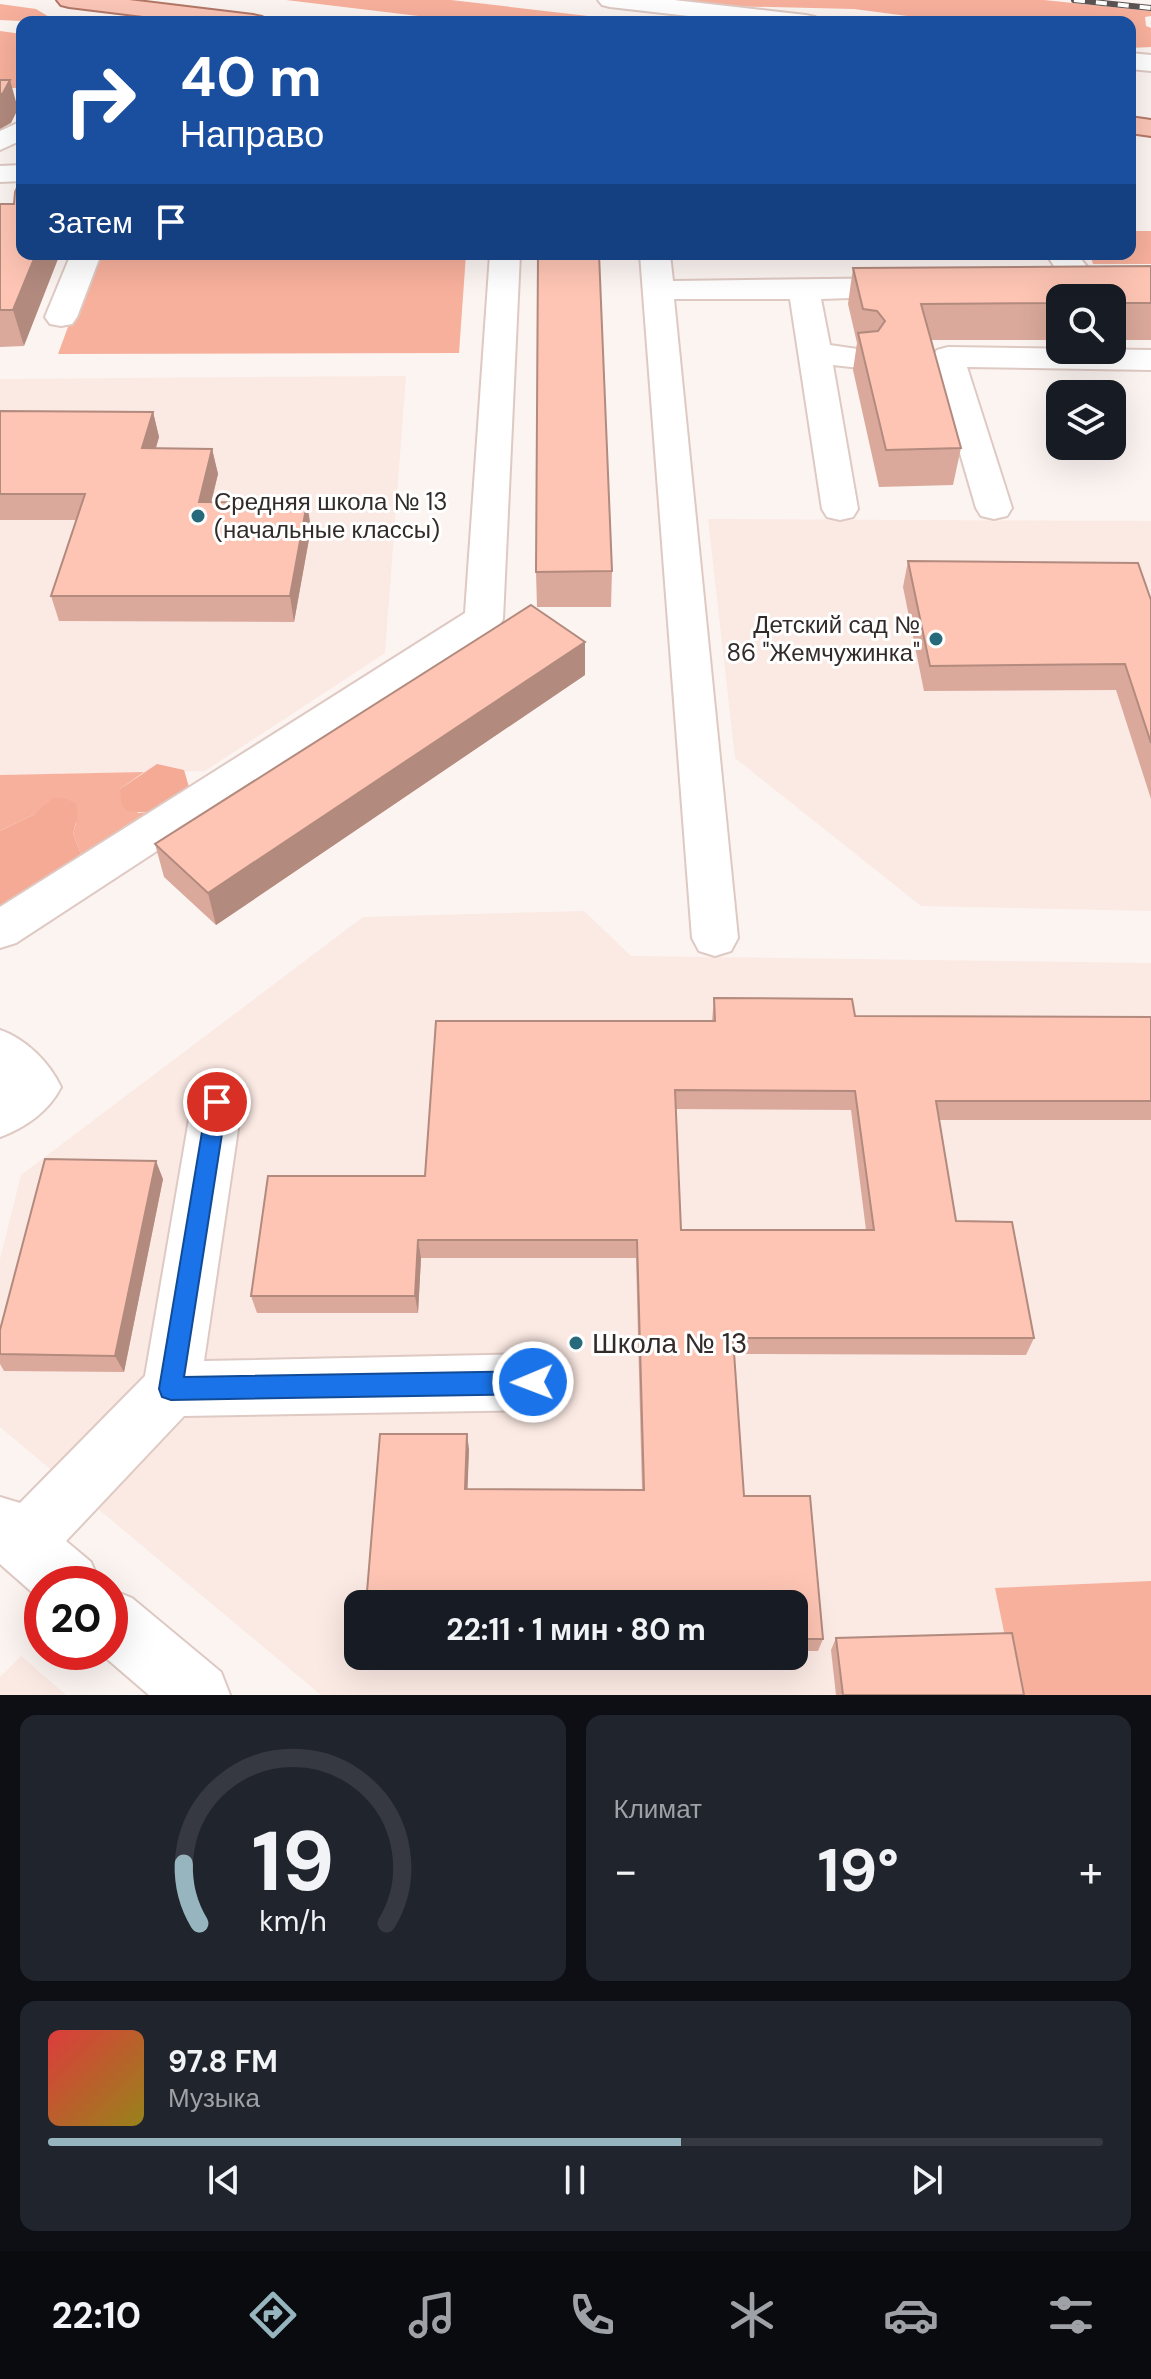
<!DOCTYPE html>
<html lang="ru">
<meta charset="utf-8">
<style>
body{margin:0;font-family:"DM Sans",sans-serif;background:#20242c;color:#f1f3f6;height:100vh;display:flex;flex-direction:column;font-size:30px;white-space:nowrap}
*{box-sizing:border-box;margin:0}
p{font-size:26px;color:#9ea1a6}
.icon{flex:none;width:44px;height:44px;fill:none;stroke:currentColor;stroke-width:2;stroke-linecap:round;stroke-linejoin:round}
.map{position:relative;height:1695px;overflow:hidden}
.sheet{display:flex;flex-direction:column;gap:20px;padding:20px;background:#0d0f14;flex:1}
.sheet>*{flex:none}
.top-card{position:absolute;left:16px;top:16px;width:1120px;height:244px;border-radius:16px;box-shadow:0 8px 32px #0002;background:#1a4fa0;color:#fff;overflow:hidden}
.fabs{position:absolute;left:1046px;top:284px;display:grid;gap:16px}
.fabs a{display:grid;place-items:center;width:80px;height:80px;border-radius:16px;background:#171b24;box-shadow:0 8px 32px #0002;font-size:40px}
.speed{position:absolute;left:24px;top:1566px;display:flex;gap:16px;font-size:40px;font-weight:700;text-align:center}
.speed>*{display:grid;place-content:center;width:104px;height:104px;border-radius:50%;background:#171b24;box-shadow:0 8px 32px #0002;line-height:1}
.speed .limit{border:12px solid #d22;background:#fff;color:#111}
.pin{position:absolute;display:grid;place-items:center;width:68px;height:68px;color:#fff;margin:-34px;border:4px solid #fff;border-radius:50%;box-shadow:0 2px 8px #0007}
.me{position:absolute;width:88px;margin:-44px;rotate:269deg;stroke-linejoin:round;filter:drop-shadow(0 0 6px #0008)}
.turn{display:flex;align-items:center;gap:28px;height:168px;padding:0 32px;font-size:36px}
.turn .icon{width:104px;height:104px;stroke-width:2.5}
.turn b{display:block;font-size:56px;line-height:68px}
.then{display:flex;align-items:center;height:76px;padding:0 32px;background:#0003;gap:16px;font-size:30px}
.big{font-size:60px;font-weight:700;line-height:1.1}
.sheet .widget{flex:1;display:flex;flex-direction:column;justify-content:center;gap:12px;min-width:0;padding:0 28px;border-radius:16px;background:#20242c}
.sheet .dial{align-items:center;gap:0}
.dial svg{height:208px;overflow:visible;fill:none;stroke:#363941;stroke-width:7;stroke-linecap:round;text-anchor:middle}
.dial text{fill:#f1f3f6;stroke:none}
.song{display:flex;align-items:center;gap:24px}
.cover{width:96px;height:96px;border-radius:12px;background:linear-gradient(135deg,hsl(0 70% 55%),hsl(50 70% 35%))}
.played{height:8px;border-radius:4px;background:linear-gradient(90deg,#96b5bf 60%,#363941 60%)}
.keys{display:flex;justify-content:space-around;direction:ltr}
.heat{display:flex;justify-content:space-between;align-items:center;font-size:44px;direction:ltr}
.sheet .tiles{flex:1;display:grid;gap:20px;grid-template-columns:1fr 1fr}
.widget:last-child{grid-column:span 2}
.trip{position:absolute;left:344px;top:1590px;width:464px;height:80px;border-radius:16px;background:#171b24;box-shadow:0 8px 32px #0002;font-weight:700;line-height:80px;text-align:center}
.menu{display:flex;height:128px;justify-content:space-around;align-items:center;background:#090b0e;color:#9ea1a6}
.menu .icon{width:56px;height:56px}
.menu .on{color:#96b5bf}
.menu b{font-size:36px;color:#f1f3f6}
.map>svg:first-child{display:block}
</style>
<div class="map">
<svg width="1151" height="1695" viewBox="0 0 1151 1695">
<rect width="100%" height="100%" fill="#fcf4f1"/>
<!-- built -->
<path fill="#fbe9e3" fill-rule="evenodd" d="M406 376 385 653 205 771 0 775V379Z
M708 519 1151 521V911L921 906 735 758Z
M584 911 631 956 1151 963V1695H321L0 1427V1259L21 1175 363 917ZM358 1604H794V1656H358Z
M21 1656 66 1695H0V1677Z"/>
<!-- green -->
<path fill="#f7b09c" d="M286 0H451L640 22H468Z
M684 0H1044L1151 11V16L1145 17 1146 26 1151 28V47L1130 48V22H953L854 9 726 6Z
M0 4 36 9 51 18 43 22 0 20Z
M0 31 22 34V88H0Z
M1130 231H1151V264H1093L1090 254H1130Z
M95 254H466L459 353 58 354Z
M144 772 120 789 138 813H149L84 861 73 834 76 823 35 814 0 831V775Z
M1151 1581V1695H1017L995 1588Z"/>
<!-- forest -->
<path fill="#f4aa95" d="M157 764 184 770 189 787 149 813 127 811 122 805 120 789Z
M53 798 67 799 76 804 78 814 73 834 84 861 0 915V831L35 814Z"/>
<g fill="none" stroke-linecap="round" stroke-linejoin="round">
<defs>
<path id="minor" d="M598 0H674L806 15 815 17 818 22H741L610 7 602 5Z
M1130 53 1151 55V71L1130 69Z
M22 121V140L0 150V131Z
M22 165V181L0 182V166Z
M71 254H101L77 317 72 324 61 326 50 324 45 317Z
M490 254H520L503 619 498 628 16 943 0 948V907L465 613Z
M640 254H670L673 281 909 278 920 280 924 287 920 294 909 296 821 299 830 345 871 351 876 358 871 365 860 368 833 365 858 509 853 517 840 520 827 517 822 509 790 299H674L738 938 731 951 715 956 699 951 692 938Z
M1046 254H1077L1100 283 1096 289C1071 296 1059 273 1046 254Z
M948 347 1151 350V370L967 367 1012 508 1007 516 994 519 981 516 976 508 932 357 937 350Z
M0 1030C26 1039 49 1062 61 1087 49 1111 25 1128 0 1137Z
M217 1081 235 1087 242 1102 204 1361 533 1354 553 1362 561 1382 553 1402 533 1410 184 1416 66 1541 91 1562 100 1584H42V1601L0 1564V1497L20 1503 145 1376 192 1102 199 1087Z
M110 1589 132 1598 221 1672 230 1695H149L99 1652H110Z"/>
<path id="major" d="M57 0H129L253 15 262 17 265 22H192L69 7 61 5Z
M1130 117 1151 120V136L1130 133Z"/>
</defs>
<!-- minor casing -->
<use href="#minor" stroke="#dec9c3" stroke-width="4"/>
<!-- major casing -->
<use href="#major" stroke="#b47766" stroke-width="4"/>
<!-- minor -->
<use href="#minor" fill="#fff" fill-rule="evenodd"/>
<!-- major -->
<use href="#major" fill="#fbc6b7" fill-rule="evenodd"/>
<defs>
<path id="rail" d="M1074 0 1151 8"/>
</defs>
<!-- rail casing -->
<use href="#rail" stroke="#5b5351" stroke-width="6"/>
<!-- rail -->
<use href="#rail" stroke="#fff" stroke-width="4" stroke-dasharray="11" stroke-linecap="butt"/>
</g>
<!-- wall -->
<path fill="#daa99b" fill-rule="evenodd" d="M0 204 24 346 0 347Z
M1151 266V340H1112V298H1060V340H931L961 448 953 485 879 487 853 370 857 343 848 304 853 268Z
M0 411 153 412 159 437 156 448 212 449 218 474 211 502 311 528 294 622 59 621 51 596 77 520H0Z
M908 561 1151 600V799L1116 690 924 691 903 587Z
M612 571 611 607H537L536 572Z
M585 675 216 925 164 877 155 844Z
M714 998 855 1016 1151 1017V1120H939L956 1221 1034 1338 1026 1355 734 1354 744 1496 823 1639 818 1651H794V1604H366L469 1449 467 1489 642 1490 636 1258H421L418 1313H257L251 1296 425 1176 712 1021ZM675 1109 851 1110 866 1230H681Z
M163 1179 124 1372 4 1371 0 1364V1330Z
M836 1638 1024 1695H836L831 1650Z"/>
<!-- shaded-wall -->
<path fill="#b28a7e" d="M10 80 18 109 11 123 0 129V95Z
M36 254H60L24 346 13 310Z
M153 412 159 437 148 474 142 448Z
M212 449 218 474 205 528 199 502Z
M307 503 311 528 294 622 290 596Z
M585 642V675L216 925 208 893Z
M156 1161 163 1179 124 1372 115 1356Z
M418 1240 421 1258 418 1313 415 1296Z
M467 1434 469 1449 467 1504 465 1489Z"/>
<!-- building -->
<path fill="#fec5b4" stroke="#b28a7e" stroke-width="2" fill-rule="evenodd" d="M0 80H10L3 93 0 95Z
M22 177V254H36L13 310H0V204H14L15 192Z
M538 254H599L612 571 536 572Z
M1151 266V303H1112V298H1060V303L921 304 961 448 886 450 858 333 878 331 885 321 877 311 863 309 853 268Z
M0 411 153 412 142 448 212 449 199 502 307 503 290 596H51L85 494H0Z
M908 561 1138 563 1151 600V743L1125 664 930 666Z
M531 605 585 642 208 893 155 844Z
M714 998 852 999 855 1016 1151 1017V1101H936L956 1221 1012 1222 1034 1338H733L744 1496H810L823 1639H794V1604H366L380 1434H467L465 1489 644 1490 637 1240H418L415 1296H251L268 1176H425L436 1021H715ZM675 1090 855 1091 874 1230H681Z
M45 1159 156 1161 115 1356 0 1354V1330Z
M1012 1633 1024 1695H843L836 1638Z"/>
<!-- route -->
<path fill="#1a73e8" stroke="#114b97" stroke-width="2" d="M217 1093 224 1096 227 1102 184 1377 533 1371 541 1374 544 1382 541 1390 533 1394 171 1400 162 1397 159 1389 207 1102 210 1096Z"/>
<!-- markers -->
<g fill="#266a7b" stroke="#fff" stroke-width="3">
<circle cx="198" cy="516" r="8"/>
<circle cx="936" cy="639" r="8"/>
<circle cx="576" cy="1343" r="8"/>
</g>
<g text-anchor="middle" stroke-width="6" stroke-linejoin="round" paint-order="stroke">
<!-- poi labels -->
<g font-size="24" fill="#332b29" stroke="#fff" text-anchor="start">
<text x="214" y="510">Средняя школа № 13<tspan x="214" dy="28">(начальные классы)</tspan></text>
<text x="920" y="633" text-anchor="end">Детский сад №<tspan x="920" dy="28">86 "Жемчужинка"</tspan></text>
</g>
<!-- near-poi labels -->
<g font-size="28" fill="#332b29" stroke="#fff" text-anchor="start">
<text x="592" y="1353">Школа № 13</text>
</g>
</g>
</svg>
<div class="fabs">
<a><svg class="icon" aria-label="search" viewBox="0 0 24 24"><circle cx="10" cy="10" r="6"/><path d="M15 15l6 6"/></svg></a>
<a><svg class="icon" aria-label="layers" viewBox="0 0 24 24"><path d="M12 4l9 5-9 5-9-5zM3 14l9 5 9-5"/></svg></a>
</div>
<div class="speed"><div class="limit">20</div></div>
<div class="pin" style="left:217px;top:1102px;background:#d93025"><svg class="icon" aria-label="arrive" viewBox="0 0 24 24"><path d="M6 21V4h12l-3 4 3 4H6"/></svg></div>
<svg class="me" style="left:533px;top:1382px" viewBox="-20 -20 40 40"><circle r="17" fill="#1a73e8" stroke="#fff" stroke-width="3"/><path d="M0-11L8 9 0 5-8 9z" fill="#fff"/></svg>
<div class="trip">22:11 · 1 мин · 80 m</div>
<div class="top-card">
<div class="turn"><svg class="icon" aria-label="right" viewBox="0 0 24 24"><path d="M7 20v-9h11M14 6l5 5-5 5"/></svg><div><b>40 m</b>Направо</div></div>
<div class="then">Затем<svg class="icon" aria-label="arrive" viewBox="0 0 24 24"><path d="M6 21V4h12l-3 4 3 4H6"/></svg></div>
</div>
</div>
<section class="sheet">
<div class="tiles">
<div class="widget dial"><svg viewBox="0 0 100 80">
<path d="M14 69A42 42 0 1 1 86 69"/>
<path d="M14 69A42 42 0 0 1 8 46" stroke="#96b5bf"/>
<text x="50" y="56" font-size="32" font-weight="700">19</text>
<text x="50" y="72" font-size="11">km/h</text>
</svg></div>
<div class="widget"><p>Климат</p>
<div class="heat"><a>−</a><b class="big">19°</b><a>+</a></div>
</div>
<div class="widget">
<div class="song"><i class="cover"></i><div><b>97.8 FM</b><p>Музыка</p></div></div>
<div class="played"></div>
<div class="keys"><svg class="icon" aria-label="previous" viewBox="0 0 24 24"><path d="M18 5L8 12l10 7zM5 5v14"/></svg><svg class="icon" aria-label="pause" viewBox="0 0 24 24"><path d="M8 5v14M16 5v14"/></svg><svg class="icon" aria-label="next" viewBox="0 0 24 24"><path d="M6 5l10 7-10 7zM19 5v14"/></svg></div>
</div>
</div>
</section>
<nav class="menu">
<b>22:10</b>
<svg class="icon on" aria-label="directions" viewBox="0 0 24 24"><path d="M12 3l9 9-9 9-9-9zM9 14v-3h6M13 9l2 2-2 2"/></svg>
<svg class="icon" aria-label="music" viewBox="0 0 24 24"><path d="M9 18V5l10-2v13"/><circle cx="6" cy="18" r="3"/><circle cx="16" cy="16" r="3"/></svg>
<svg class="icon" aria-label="phone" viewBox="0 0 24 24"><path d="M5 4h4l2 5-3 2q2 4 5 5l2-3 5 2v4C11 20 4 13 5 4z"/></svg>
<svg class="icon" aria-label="climate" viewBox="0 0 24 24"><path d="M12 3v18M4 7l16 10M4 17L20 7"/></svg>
<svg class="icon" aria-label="car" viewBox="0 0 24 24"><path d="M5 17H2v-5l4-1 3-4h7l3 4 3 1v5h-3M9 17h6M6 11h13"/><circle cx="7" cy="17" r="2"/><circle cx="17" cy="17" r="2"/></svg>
<svg class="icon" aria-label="filters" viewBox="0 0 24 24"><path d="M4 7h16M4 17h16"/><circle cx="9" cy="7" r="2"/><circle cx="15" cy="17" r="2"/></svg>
</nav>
